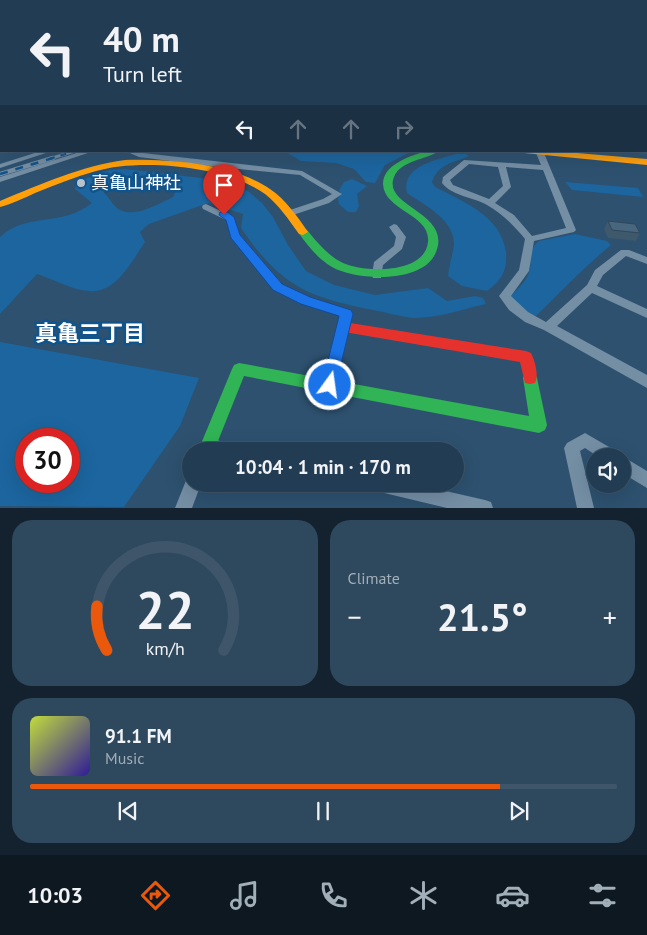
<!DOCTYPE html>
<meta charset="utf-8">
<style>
body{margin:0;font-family:"PT Sans","Noto Sans JP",sans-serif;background:#2e485d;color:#f1f3f6;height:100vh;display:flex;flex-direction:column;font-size:19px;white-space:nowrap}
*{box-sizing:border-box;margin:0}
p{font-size:16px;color:#a2aeb8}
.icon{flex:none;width:28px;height:28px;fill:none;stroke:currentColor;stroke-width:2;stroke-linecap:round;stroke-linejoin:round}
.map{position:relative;height:508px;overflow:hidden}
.side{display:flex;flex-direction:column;gap:12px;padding:12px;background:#13222e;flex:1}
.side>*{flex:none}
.guide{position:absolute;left:0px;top:0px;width:648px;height:152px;box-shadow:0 5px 20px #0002,0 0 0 1px #3f566a;background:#223d53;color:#f1f3f6;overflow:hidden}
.tools{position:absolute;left:586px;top:448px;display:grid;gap:10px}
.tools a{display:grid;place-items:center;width:45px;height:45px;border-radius:50%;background:#223d53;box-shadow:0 5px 20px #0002,0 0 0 1px #3f566a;font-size:25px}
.speed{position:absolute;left:15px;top:428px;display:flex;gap:10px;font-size:25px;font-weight:700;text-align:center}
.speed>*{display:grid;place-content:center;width:65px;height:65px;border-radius:50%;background:#223d53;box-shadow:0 5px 20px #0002,0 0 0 1px #3f566a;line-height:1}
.speed .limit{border:8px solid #d22;background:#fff;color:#111}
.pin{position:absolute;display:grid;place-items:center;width:42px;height:42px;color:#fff;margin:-51px -21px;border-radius:50% 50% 50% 0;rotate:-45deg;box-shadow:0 0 5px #0007}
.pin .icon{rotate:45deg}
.me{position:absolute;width:55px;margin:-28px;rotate:14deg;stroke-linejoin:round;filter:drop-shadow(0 0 4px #0008)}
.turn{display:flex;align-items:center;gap:18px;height:105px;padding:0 20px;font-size:22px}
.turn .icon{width:65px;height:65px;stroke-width:2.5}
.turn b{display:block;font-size:35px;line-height:42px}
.lanes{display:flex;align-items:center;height:48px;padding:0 20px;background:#0003;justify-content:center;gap:25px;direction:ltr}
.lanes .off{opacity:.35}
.big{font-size:38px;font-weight:600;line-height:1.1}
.side .tile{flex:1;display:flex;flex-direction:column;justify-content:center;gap:8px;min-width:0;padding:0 18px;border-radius:20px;background:#2e485d}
.side .dial{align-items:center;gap:0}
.dial svg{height:130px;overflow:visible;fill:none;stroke:#3f566a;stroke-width:7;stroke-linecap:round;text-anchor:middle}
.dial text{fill:#f1f3f6;stroke:none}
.song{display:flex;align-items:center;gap:15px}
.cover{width:60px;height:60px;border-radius:8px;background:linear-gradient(135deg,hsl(70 70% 55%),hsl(250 70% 35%))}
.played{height:5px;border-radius:2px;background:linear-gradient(90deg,#ea580c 80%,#3f566a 80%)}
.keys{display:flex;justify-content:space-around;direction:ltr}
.heat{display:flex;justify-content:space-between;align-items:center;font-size:28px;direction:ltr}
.side .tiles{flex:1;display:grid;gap:12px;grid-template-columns:1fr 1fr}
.tile:last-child{grid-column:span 2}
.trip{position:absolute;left:182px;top:442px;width:282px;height:50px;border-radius:25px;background:#223d53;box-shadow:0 5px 20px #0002,0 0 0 1px #3f566a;font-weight:600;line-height:50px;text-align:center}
.tab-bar{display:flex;height:80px;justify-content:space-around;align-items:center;background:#0e1821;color:#a2aeb8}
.tab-bar .icon{width:35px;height:35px}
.tab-bar .selected{color:#ea580c}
.tab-bar b{font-size:22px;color:#f1f3f6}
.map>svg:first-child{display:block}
</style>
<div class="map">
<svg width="647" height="508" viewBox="0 0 647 508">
<rect width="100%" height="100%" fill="#2d516f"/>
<!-- green -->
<path fill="#1c659f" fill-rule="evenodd" d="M284 151H412L385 165 375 183 366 182 354 169 336 163 301 161Z
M456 154H466L469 156C455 163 438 163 432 182L435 187C464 202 501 216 506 252 508 270 501 281 487 291L462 286 448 276C449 265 453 254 454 244 454 219 424 205 407 193 401 166 436 160 456 154Z
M125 169 210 179 248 191 262 203 273 217 288 245 306 271 334 285 375 295 428 288 447 301 475 296 483 298 486 304C463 309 438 318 414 318 401 317 386 312 373 310 306 297 280 285 241 228L243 214 208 203 149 224 140 232 145 242C132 261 116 294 89 291 72 290 53 279 37 274L0 314V237C29 211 60 228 92 203L75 189 76 182 110 170ZM131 177H143L174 185 176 191 173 197C158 204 132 220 117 208 112 204 109 197 104 193V189L116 181Z
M352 179 367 186 357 194 359 206 356 212H348L339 204 338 198 341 194 339 190 344 182Z
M565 182 638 188 643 197 572 190Z
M575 234 607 241 611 245C584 267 561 292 536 316L516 307 510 297C516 291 525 282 528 275 534 262 526 251 539 241Z
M0 342 199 378 180 426 124 507 0 506ZM26 439H69V481H26Z"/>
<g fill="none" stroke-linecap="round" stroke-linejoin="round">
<!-- street -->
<path fill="#748ea4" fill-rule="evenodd" d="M41 151H52L0 168V164Z
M83 151H94L0 182V177Z
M125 151 302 171 342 194 329 203 290 216 286 213 287 211 323 199 332 194 300 175 209 166 139 157Z
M537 151 544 153 576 230 574 232 534 241 529 271 511 296 528 312 546 322 587 285 595 270 621 250H629L647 257V264L626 256 603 275 597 286 647 309V318L592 293 557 326 647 375V388L544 330 525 322 509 310 499 296 519 270 525 239C514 226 503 214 487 205 473 197 452 196 442 183L443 177 464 160 541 165 536 153ZM469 164 498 167 503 186 489 199 453 185 450 180ZM506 167 543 170 566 228 532 236 514 215 495 203 511 187Z
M206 204 233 217 240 235 282 284 310 298 351 311 353 314 335 389 330 391 325 389 323 385 341 316 302 304 274 290 232 238 226 220 203 209 202 207 203 205Z
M394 224 397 225 406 237 402 249 383 265 381 278H373L372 275 374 262 394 246 396 237 389 227Z
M585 433 616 451 619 456H597L585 448 580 451 594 508H577L564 448 567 443Z
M208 438 241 446 244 451H205L203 450 200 445 203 440Z
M622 456 647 471V488L622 473Z
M191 477V484H201L192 508H175L187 478Z
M372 484H415L485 500 491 502 493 508H447L380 492 374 490Z"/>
<!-- fast -->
<path fill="#30b455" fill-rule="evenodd" d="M426 151H439C426 160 401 160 394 177 382 207 452 212 436 252 424 284 356 281 332 267 318 259 307 245 298 232L303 229 307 230C317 242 328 256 343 263 365 273 425 274 428 242 431 214 384 211 383 184 383 164 411 156 426 151Z
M239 363 529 416 523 378 525 373 530 372 535 373 537 378 547 425 545 430 539 433 244 376 214 451H198L232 369 234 365Z"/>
<!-- slow -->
<path fill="#ff9f0a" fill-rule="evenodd" d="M520 151H554L647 159V165L524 153Z
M125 160C169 159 232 163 270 189 286 200 297 216 308 232L303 235 299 234C289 220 279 205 265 194 227 166 140 158 96 171 75 177 55 185 35 193 24 198 12 204 0 207V201C41 184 81 166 125 160Z"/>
<!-- jam -->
<path fill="#e5322d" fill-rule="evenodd" d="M344 322 526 351 531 353C535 361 539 375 535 383L530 384 525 383 520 362 344 332 339 331 337 327 339 323Z"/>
<defs>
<path id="rail-far1" d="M49 159 75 151"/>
<path id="rail" d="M0 174 53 158"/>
</defs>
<!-- rail-far1 casing -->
<use href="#rail-far1" stroke="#778fa3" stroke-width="3"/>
<!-- rail casing -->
<use href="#rail" stroke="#778fa3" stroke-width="4.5"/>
<!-- rail-far1 -->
<use href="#rail-far1" stroke="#11548b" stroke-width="2" stroke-dasharray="6" stroke-linecap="butt"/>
<!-- rail -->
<use href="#rail" stroke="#11548b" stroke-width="2.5" stroke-dasharray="8" stroke-linecap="butt"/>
</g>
<!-- wall -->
<path fill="#3e586c" d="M646 117H647V154L626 152 625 151H646Z
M608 221 640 233 636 241 608 238 604 229Z"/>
<!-- building -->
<path fill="#48667e" stroke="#324758" d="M646 117H647V135H646Z
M608 221 635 224 640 233 612 230Z"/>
<!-- sky -->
<linearGradient id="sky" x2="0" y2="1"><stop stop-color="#192d3d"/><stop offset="0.56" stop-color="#466585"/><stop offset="1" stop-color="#466585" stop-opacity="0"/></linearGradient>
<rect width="647" height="163" fill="url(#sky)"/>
<!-- route -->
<path fill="#1a73e8" stroke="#114b97" d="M220 212H227L234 217 240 235 282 284 310 297 351 310 353 314 335 389 330 391 325 389 322 385 339 316 301 304 273 290 231 238 226 220 219 215Z"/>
<!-- markers -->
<circle fill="#b6c2cd" stroke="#11548b" stroke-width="2" cx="81" cy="183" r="5"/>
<g text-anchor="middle" stroke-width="5" stroke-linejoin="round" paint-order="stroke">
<!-- poi labels -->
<g font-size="18" fill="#fff" stroke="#11548b" text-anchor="start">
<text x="91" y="189">真亀山神社</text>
</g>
<!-- near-neighbourhood labels -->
<g font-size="22" font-weight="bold" fill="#fff" stroke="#11548b">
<text x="90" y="341">真亀三丁目</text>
</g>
</g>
</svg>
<div class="tools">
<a><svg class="icon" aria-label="sound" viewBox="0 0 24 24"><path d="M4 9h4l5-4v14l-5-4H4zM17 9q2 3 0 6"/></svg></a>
</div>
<div class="speed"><div class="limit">30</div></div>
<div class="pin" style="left:224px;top:215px;background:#d93025"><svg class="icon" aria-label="arrive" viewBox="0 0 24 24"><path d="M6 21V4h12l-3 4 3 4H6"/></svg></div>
<svg class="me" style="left:330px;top:385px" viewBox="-20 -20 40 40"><circle r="17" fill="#1a73e8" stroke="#fff" stroke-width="3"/><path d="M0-11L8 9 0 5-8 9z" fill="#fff"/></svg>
<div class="trip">10:04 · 1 min · 170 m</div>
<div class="guide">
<div class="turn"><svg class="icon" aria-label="left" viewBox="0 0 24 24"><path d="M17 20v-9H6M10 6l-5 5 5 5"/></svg><div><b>40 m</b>Turn left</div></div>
<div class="lanes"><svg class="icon" aria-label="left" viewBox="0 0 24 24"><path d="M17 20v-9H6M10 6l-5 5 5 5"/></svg><svg class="icon off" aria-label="ahead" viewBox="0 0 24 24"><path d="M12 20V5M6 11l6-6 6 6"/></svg><svg class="icon off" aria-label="ahead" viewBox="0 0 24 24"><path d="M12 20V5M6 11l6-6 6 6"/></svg><svg class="icon off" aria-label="right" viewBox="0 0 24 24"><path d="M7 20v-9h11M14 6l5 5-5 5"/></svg></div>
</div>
</div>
<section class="side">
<div class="tiles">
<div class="tile dial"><svg viewBox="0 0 100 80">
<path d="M14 69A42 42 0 1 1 86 69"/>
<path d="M14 69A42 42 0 0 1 8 42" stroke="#ea580c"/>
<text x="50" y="56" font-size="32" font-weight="700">22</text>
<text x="50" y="72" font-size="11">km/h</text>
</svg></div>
<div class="tile"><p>Climate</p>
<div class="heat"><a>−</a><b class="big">21.5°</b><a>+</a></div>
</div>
<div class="tile">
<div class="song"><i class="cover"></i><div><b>91.1 FM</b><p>Music</p></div></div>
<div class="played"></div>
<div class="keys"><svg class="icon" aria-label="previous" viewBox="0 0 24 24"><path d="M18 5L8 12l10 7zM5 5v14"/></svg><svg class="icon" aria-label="pause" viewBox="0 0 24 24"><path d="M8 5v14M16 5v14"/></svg><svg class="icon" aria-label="next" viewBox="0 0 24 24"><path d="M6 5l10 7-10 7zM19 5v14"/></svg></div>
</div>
</div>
</section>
<nav class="tab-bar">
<b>10:03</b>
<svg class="icon selected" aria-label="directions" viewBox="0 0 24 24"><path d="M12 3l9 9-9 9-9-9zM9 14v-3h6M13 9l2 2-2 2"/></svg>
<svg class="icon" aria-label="music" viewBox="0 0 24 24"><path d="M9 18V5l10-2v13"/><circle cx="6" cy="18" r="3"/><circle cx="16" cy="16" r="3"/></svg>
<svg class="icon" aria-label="phone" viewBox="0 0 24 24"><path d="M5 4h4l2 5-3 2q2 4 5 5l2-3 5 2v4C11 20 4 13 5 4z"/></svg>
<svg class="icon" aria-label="climate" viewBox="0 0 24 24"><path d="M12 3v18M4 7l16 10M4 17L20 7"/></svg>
<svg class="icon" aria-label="car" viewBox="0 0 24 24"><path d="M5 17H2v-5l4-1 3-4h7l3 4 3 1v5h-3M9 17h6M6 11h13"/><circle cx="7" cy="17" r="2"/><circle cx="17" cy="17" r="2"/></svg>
<svg class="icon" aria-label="filters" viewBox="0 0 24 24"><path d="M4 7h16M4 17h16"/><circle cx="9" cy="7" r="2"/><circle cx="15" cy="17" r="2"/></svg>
</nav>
